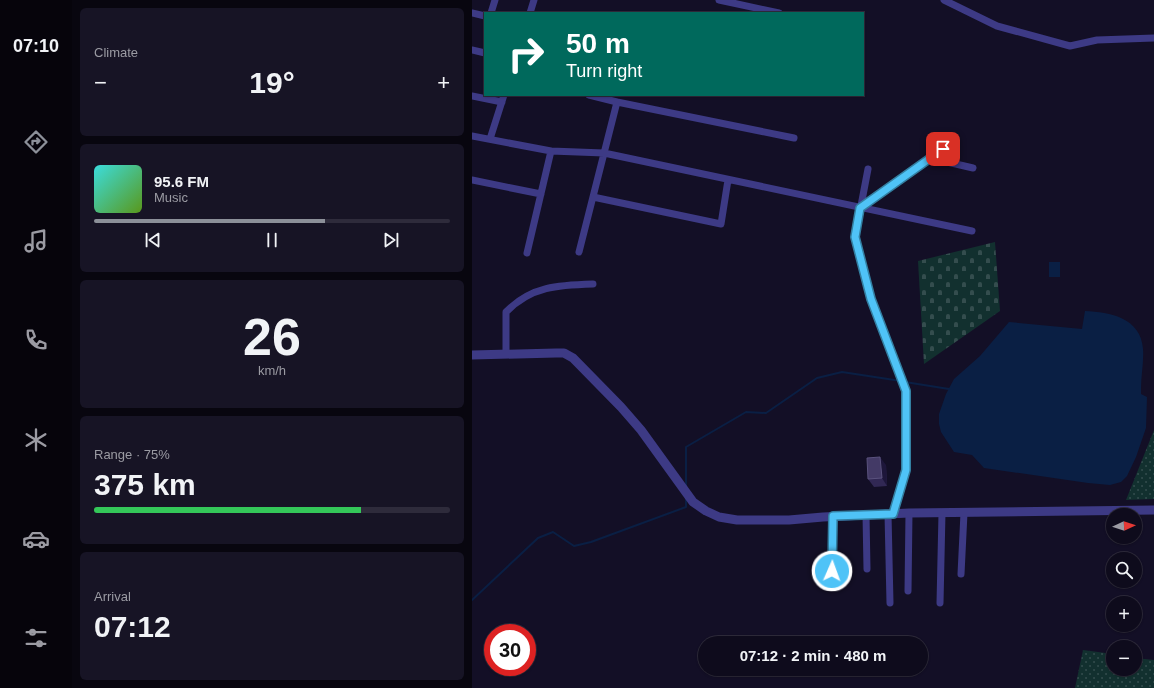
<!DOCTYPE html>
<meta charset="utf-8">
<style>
body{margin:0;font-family:Arial,sans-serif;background:#171425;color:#f1f3f6;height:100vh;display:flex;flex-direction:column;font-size:15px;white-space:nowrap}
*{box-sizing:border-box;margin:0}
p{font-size:13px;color:#9b9ba3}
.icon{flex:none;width:22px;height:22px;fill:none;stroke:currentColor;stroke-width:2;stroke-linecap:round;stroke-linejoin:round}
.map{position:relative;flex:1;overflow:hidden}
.details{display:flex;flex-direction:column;gap:8px;padding:8px;background:#08060f;width:400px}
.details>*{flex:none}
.banner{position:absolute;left:12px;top:12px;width:380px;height:84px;border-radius:0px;box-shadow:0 1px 3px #0004,0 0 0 1px #2e2b3b;background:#00695c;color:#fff;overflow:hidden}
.needle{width:26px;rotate:87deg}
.tools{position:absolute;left:634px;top:508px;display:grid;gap:8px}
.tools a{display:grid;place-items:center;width:36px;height:36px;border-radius:50%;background:#0e0b1c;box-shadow:0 1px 3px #0004,0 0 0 1px #2e2b3b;font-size:20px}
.speed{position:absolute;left:12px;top:624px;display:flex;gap:8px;font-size:20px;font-weight:700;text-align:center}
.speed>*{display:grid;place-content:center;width:52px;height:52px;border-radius:50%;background:#0e0b1c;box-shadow:0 1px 3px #0004,0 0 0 1px #2e2b3b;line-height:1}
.speed .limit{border:6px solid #d22;background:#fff;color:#111}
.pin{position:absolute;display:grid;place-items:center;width:34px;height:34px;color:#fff;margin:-17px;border-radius:8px;box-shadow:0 2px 6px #0006}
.me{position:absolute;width:44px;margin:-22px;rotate:2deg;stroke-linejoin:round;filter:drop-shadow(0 0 3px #0008)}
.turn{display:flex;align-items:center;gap:14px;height:84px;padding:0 16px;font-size:18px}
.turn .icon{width:52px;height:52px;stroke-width:2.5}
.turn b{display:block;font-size:28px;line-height:34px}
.big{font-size:30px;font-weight:700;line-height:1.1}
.details .tile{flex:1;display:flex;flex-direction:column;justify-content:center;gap:6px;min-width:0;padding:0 14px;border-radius:6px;background:#171425}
.details .dial{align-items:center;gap:0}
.dial b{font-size:52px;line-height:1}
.song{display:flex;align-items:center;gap:12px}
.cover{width:48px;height:48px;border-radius:6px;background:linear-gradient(135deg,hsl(180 70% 55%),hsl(90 70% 35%))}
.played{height:4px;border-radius:2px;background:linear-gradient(90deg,#8c9099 65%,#2e2b3b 65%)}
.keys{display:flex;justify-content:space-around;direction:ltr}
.heat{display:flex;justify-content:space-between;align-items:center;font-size:22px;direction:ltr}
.charge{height:6px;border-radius:3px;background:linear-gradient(90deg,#34c759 75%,#2e2b3b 0)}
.trip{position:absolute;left:226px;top:636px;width:230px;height:40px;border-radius:20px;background:#0e0b1c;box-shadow:0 1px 3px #0004,0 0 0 1px #2e2b3b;font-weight:700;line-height:40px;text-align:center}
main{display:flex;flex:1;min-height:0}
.menu{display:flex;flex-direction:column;width:72px;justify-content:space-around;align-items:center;background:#06040b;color:#9b9ba3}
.menu .icon{width:28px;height:28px}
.menu .selected{color:#8c9099}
.menu b{font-size:18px;color:#f1f3f6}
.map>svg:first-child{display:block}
</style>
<main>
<nav class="menu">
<b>07:10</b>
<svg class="icon selected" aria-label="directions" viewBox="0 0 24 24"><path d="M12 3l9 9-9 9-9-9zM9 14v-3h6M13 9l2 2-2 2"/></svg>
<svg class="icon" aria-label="music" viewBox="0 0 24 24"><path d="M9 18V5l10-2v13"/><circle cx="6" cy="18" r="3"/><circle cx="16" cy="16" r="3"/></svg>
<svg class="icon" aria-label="phone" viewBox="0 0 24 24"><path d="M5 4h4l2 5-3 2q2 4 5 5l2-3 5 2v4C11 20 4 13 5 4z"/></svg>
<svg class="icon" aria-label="climate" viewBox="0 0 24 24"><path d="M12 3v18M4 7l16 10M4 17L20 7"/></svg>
<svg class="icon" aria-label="car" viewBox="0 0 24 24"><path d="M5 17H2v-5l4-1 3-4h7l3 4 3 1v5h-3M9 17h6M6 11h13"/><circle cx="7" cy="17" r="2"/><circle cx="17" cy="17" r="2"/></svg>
<svg class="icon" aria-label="filters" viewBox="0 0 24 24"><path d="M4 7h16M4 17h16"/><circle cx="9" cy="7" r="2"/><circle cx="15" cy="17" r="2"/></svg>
</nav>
<section class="details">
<div class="tile"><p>Climate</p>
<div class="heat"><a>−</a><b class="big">19°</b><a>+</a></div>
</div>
<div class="tile">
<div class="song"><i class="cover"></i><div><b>95.6 FM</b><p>Music</p></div></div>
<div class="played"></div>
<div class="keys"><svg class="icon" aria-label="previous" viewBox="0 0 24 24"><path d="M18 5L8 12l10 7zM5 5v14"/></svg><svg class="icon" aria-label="pause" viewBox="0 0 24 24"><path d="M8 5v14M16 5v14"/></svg><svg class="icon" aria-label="next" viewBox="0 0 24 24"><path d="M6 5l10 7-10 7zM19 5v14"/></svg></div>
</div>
<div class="tile dial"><b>26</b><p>km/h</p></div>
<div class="tile"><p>Range · 75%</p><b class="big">375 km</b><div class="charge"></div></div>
<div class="tile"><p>Arrival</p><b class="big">07:12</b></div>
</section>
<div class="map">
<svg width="682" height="688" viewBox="0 0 682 688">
<defs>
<pattern id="grass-dots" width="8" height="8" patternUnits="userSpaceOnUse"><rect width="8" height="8" fill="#12302f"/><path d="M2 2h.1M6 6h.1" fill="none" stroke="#344d4e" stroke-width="1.8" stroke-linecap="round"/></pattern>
<pattern id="cemetery-stones" width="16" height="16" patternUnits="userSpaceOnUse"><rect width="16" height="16" fill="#12302f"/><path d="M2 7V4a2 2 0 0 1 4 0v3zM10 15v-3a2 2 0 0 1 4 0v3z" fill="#344d4e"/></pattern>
</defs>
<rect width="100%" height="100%" fill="#130f26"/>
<!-- grass -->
<path fill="url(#grass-dots)" d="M682 430V499L654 500Z
M611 650 641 654V669H663V658L682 660V688H603Z"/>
<!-- cemetery -->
<path fill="url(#cemetery-stones)" d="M523 242 528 311 452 364 446 261Z"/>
<!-- water -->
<path fill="#0a1f44" d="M577 262H588V277H577Z
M613 311C638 312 669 318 671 349 672 361 669 376 669 389V394L675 397 674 428 664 457 655 476 649 482 638 485 616 483 512 468 500 455 482 452 469 432 467 424V414L474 394 482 379 508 356 537 322 610 329Z"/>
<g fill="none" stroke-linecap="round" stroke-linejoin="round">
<!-- stream -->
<path stroke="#0a1f44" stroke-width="2" d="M433 382 477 389
M214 487V447L274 412 294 413 345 378 370 372 429 381
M0 600 66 538 81 532 102 546 119 542 214 507V498"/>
<!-- minor -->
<path stroke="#3d3a85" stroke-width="7" d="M247 0 307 13
M472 0 525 26 598 46 625 40 682 38
M0 13 13 16
M19 13 23 0
M58 13 62 0
M0 50 13 53
M117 95 145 102 322 138
M0 96 30 102
M0 136 79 151 132 153 500 231
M18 139 32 95
M458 158 501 168
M396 169 383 237 399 299 434 391V469L421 514
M0 180 69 194
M121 197 249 224 256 180
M388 208 471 149
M107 252 145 102
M55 253 79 151
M34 354V312C59 286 87 285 121 284
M416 514 418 603
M394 515 395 569
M360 571 361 516
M489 574 492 513
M436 591 437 513
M468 603 470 513"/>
<!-- tertiary -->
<path stroke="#3d3a85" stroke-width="9" d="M0 355 84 353H92L101 358 149 407 169 430 221 502 234 511 247 517 265 520H317L351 517 437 513 682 510"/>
</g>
<!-- wall -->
<path fill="#312854" d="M414 465 415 486 402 487 396 479Z"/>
<!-- shaded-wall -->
<path fill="#1d163a" d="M408 457 414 465 415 486 410 478Z"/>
<!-- building -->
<path fill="#433a66" stroke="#5a527e" d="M408 457 410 478 396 479 395 458Z"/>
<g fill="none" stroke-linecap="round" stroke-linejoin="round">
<defs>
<path id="route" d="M360 571 361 516 421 514 434 470V391L399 299 383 237 388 208 471 149"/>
</defs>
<!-- route casing -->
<use href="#route" stroke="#337fa1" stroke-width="10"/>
<!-- route -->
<use href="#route" stroke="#4fc3f7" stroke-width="7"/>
</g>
</svg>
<div class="tools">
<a><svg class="needle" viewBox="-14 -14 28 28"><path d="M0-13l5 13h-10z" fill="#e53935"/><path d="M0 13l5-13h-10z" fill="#9b9ba3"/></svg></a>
<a><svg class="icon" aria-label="search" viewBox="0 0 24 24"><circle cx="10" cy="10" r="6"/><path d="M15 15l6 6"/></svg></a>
<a>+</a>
<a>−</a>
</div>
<div class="speed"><div class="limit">30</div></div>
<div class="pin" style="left:471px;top:149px;background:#d93025"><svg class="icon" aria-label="arrive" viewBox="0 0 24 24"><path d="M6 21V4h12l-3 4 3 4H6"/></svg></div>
<svg class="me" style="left:360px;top:571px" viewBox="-20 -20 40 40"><circle r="17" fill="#4fc3f7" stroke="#fff" stroke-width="3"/><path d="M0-11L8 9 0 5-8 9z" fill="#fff"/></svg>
<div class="trip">07:12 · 2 min · 480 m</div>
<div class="banner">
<div class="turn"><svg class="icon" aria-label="right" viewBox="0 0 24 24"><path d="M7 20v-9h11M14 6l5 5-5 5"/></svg><div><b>50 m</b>Turn right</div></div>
</div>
</div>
</main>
